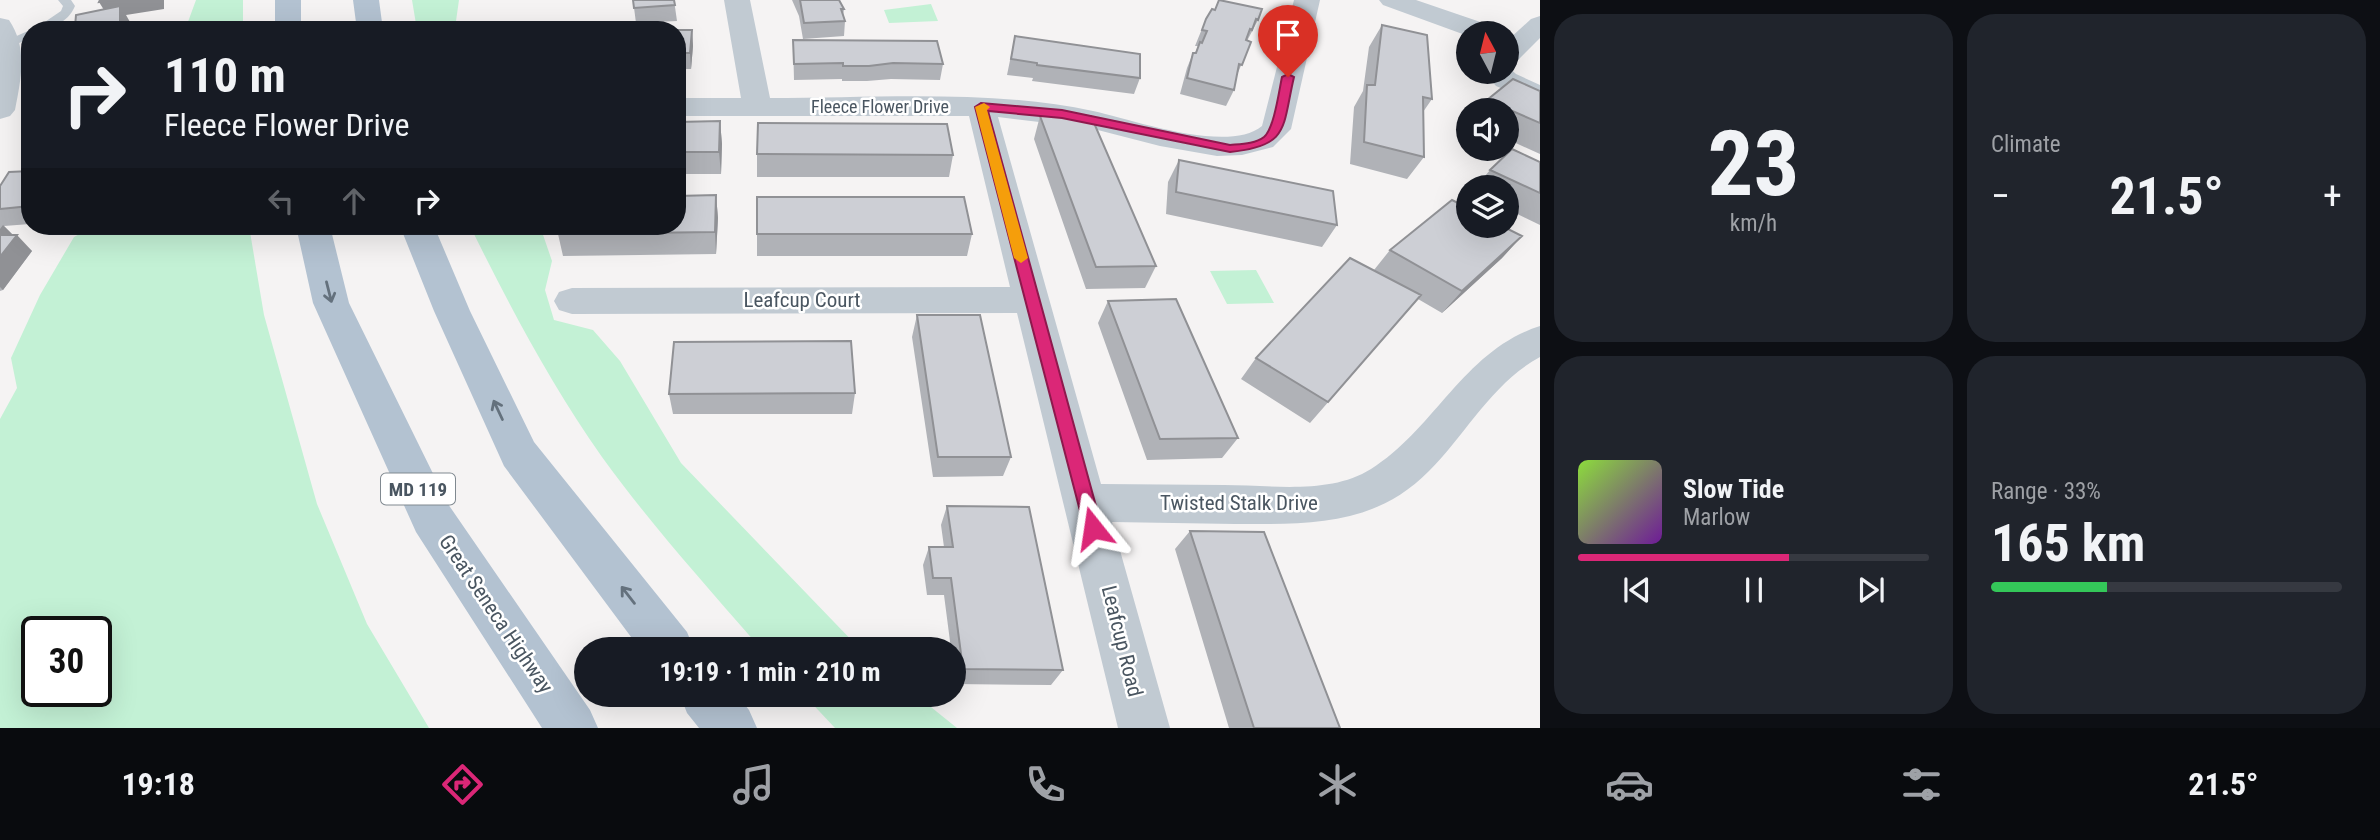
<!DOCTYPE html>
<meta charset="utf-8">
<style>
body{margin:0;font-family:"Roboto Condensed",sans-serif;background:#20242c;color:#f1f3f6;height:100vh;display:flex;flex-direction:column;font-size:26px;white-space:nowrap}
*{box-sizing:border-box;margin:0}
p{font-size:23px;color:#9ea1a6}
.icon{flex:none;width:38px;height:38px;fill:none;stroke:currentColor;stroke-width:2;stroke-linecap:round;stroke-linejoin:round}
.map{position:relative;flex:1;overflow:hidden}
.panel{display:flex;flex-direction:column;gap:14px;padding:14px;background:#0d0f14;width:840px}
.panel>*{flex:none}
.guide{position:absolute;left:21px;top:21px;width:665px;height:214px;border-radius:28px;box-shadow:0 7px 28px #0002;background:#171b24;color:#f1f3f6;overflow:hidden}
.needle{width:46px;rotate:353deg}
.controls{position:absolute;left:1456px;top:21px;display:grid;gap:14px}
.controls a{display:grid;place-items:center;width:63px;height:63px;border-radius:50%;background:#171b24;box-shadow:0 7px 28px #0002;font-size:35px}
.speed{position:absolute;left:21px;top:616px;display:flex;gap:14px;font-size:35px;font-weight:700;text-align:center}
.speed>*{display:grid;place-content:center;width:91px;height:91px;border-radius:50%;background:#171b24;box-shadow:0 7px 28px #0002;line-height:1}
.speed .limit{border:4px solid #111;border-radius:10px;background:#fff;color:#111}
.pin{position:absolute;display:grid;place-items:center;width:60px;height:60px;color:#fff;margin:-72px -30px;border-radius:50% 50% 50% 0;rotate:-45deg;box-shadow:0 0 7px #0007}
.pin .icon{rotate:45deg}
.me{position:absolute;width:77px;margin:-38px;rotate:345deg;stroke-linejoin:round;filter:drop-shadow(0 0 5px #0008)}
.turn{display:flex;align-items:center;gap:24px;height:147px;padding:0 28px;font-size:32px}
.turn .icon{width:91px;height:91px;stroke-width:2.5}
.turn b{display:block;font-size:49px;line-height:60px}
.lanes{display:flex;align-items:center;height:66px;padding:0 28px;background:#0003;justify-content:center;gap:35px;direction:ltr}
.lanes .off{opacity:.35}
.big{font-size:52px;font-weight:700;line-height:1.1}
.panel .card{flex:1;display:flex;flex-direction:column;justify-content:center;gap:10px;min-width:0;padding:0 24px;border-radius:28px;background:#20242c}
.panel .dial{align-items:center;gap:0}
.dial b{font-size:91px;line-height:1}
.song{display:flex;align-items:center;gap:21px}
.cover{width:84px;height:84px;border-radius:10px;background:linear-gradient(135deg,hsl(90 70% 55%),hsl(280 70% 35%))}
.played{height:7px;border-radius:4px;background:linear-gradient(90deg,#db2777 60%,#363941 60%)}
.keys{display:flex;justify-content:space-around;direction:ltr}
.heat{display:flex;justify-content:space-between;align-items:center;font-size:38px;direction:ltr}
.charge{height:10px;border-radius:5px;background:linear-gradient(90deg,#34c759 33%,#363941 0)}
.panel .tiles{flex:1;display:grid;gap:14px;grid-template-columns:repeat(2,1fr)}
.trip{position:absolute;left:574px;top:637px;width:392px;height:70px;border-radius:35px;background:#171b24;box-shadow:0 7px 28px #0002;font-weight:700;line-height:70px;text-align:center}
.menu{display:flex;height:112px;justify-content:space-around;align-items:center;background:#090b0e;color:#9ea1a6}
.menu .icon{width:49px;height:49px}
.menu .on{color:#db2777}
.menu b{font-size:32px;color:#f1f3f6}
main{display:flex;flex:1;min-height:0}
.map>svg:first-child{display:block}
</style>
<main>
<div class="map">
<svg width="1540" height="728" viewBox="0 0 1540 728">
<rect width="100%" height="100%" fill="#f5f3f3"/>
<!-- green -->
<path fill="#c3f1d5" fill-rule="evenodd" d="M196 0H243V30H185Z
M412 0H459L456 21 487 24 484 30H417Z
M931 4 938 21 889 23 884 10Z
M94 226H249L264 315 317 504 367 624 429 728H0V419L17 388 11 358 40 295 74 237ZM37 632H96V691H37Z
M470 226H540L552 261 545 290 554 320 593 330 620 361 681 463 860 649H762L755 642C702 581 649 522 602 457 551 385 509 305 470 226Z
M1256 270 1274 303 1227 304 1210 271Z
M804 695H916L957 728H835Z"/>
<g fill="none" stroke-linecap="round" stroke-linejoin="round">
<!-- lane -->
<path fill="#c1cad2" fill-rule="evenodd" d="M58 0H71L75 6C68 23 50 30 33 30L61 11 63 6Z
M30 30V39L8 47 1 43Z"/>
<!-- street -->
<path fill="#c1cad2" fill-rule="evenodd" d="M724 0H750L770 98C871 98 995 89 1093 111 1134 120 1228 154 1262 126L1294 0H1320L1291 129 1273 147 1242 155 1217 156 1160 146 1090 128 998 117 1101 484C1142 484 1183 485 1224 485 1271 485 1330 495 1371 469 1435 429 1464 350 1540 326V357C1492 383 1466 434 1429 471 1374 527 1308 524 1235 524 1194 523 1153 523 1112 522L1170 728H1118L1017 313 572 314 559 310 554 301 559 292 572 288 1010 287 969 116H677V98H741Z
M1379 0H1416L1495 27 1499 33H1468V36L1383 5Z
M1540 16V38L1517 61 1507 63V41L1531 19Z
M0 18 9 20C28 48 21 79 15 110L10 116 0 119Z
M1507 66 1516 74 1540 85V105L1496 86 1484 72H1507Z"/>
<!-- primary -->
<path fill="#b3c2d1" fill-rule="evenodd" d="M275 0H301V30H275Z
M353 0H379L383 30H357Z
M296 226H330L349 303 448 504 590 710 598 728H542L416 532 313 303Z
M400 226H434L470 311 534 442 687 632 694 649H640L504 466 434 311Z
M680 695H737L749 710 757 728H699L687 713Z"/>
</g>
<!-- wall -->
<path fill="#b0b2b7" d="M633 0H674L677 21 636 23Z
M792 0H839L844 9 843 16 845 21 844 36 803 39 799 16Z
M1212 9 1258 20 1247 41 1251 42 1237 75 1234 90 1226 106 1180 94 1187 68 1193 53H1195L1198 46H1195L1206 19Z
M1382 25 1432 99 1423 112 1424 157 1407 179 1350 164 1354 107 1363 91 1369 47Z
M677 30H692L693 46 691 69H677Z
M1015 36 1140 78 1134 94 1032 81 1033 78 1007 75Z
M793 40 943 64 940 80 891 79 867 81H842V79L794 80Z
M1540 91V154L1507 139V110H1479L1487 100Z
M1040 116 1156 266 1145 288 1086 289 1034 139Z
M720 121 722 144 721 174H677V122Z
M30 147V165L23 157Z
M757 154 953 155 949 177H757Z
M1179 160 1337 225 1322 247 1166 214 1168 182Z
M1540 162V225L1507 209V187H1476L1490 170Z
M30 171V224L4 226 13 235 32 251 3 290 0 291V186Z
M716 195 718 218 716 254 563 256 558 234Z
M757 234H972L967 256H757Z
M1522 236 1502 258 1442 313 1418 299 1310 423 1241 379 1256 358 1374 270 1390 250Z
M1108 301 1238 438 1222 458 1147 460 1098 323Z
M917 315 1011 457 1003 476 933 477 912 337Z
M855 393 852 414H673L669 394Z
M947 506 1063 670 1051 685 955 684 954 673V649H951L944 595H927L923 565 929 547H944L941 525Z
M1190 531 1340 728H1229L1175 549Z"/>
<!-- shaded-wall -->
<path fill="#909195" d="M115 0H164V9L126 15 130 22V30H111L109 18 99 2Z
M692 30 693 46 691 69 690 53Z
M720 121 722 144 721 174 719 152Z
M716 195 718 218 716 254 715 232Z
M3 225 15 237 17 235 32 251 3 290 0 287V229Z
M1522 236 1502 258 1442 313 1462 291Z"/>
<!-- building -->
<path fill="#cdcfd5" stroke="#909195" stroke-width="2" d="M100 0H115L99 2Z
M633 0H674L675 5 634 8Z
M800 0H839L844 9H841L845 21 804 23Z
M1219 0 1262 9 1258 20 1256 19 1252 30 1250 29 1246 40 1251 42 1242 65 1239 64 1234 90 1187 78 1193 53H1196L1200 42 1202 43 1207 31 1202 30 1206 19 1212 9 1215 10Z
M120 6V28L111 30H69V28L75 27 76 15Z
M1382 25 1427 35 1432 99 1423 97 1424 157 1364 142 1367 85H1375Z
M677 30H692L690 53H677Z
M1015 36 1140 54V78L1037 65V63L1011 59Z
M793 40 937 41 943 64 893 63 869 66H843V63L794 64Z
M1513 79 1540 91V123L1487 100Z
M1040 116H1091L1156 266 1096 267Z
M720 121 719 152H677V122Z
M758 123 947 124 953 155 757 154Z
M30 147V157H23Z
M1512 149 1540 162V193L1490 170Z
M1179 160 1333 191 1337 225 1176 192Z
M30 171V206L0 209V186L9 172Z
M716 195 715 232 558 234 559 226H677V196Z
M757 197H964L972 234H757Z
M1452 200 1468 208V226H1502L1522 236 1462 291 1390 250Z
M0 235H17L0 257Z
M1350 258 1421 295 1328 402 1256 358Z
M1176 299 1238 438 1160 439 1108 301Z
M917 315H980L1011 457H938Z
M851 341 855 393 669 394 674 342Z
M947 506 1029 507 1063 670 963 669 951 578H933L929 547H953Z
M1190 531 1264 532 1340 728H1254Z"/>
<!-- one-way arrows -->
<defs><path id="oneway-shaft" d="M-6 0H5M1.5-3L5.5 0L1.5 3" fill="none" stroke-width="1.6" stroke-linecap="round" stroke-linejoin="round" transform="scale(1.75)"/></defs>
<g stroke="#64717d">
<use href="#oneway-shaft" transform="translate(329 292) rotate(76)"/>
<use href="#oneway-shaft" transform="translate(498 410) rotate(-115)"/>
<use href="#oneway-shaft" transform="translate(628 595) rotate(-128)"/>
</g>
<!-- route -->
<path fill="#db2777" stroke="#8e194d" stroke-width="2" d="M1288 74 1294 77C1282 128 1290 146 1230 152L1062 118 988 111 1102 528 1099 534 1093 537 1086 534 975 107 981 103 1062 110 1230 145C1241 144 1255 144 1264 137 1274 129 1279 91 1282 77Z"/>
<!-- slow -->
<path fill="#f59e0b" d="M984 103 990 107 987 110 1028 258 1021 263 1014 258 975 107Z"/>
<g text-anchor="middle" stroke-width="5" stroke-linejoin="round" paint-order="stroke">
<!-- far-street labels -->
<g font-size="18" fill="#4a5661" stroke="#fff">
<text x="880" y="113">Fleece Flower Drive</text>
</g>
<!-- shield labels -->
<rect fill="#fff" stroke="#808990" stroke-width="2" x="381" y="473.5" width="74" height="31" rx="5"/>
<g font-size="19" font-weight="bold" fill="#4a5661">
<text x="418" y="496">MD 119</text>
</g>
<!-- street labels -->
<g font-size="21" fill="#4a5661" stroke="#fff">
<text x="802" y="307">Leafcup Court</text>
<text x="1239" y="510">Twisted Stalk Drive</text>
<text transform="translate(496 614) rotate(56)" y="7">Great Seneca Highway</text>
<text transform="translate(1122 641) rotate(76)" y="7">Leafcup Road</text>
</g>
</g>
</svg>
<div class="controls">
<a><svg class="needle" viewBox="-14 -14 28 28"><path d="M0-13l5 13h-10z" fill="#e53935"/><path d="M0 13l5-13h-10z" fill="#9ea1a6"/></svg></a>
<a><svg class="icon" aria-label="sound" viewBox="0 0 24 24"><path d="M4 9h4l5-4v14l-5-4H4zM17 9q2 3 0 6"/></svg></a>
<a><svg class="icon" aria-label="layers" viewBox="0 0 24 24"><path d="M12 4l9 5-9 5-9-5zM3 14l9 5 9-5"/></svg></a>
</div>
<div class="speed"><div class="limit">30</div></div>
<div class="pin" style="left:1288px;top:77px;background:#d93025"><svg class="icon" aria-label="arrive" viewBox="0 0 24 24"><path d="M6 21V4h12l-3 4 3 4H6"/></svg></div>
<svg class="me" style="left:1093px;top:528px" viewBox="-20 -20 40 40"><path d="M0-17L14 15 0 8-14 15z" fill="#db2777" stroke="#fff" stroke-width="4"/></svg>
<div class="trip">19:19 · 1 min · 210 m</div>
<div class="guide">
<div class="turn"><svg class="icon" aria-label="right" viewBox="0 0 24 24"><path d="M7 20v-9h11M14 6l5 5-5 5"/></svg><div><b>110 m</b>Fleece Flower Drive</div></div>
<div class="lanes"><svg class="icon off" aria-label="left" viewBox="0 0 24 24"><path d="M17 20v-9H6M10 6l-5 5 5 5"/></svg><svg class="icon off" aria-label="ahead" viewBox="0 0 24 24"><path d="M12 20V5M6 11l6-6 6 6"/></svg><svg class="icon" aria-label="right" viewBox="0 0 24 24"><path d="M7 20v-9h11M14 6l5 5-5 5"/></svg></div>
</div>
</div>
<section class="panel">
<div class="tiles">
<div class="card dial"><b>23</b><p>km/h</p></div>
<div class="card"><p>Climate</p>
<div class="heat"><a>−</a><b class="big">21.5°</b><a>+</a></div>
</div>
<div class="card">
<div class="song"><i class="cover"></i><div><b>Slow Tide</b><p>Marlow</p></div></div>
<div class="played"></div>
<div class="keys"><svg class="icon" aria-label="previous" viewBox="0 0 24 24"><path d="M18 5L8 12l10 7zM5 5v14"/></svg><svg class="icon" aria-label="pause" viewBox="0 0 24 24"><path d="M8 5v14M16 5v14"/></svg><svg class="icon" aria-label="next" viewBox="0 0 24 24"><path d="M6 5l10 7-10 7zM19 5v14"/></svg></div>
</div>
<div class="card"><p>Range · 33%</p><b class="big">165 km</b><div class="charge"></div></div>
</div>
</section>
</main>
<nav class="menu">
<b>19:18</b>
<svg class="icon on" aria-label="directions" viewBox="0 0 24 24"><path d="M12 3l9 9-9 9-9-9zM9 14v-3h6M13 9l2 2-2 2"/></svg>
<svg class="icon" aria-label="music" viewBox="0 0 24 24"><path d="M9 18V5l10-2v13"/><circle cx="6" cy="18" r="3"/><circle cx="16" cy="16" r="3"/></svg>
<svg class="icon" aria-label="phone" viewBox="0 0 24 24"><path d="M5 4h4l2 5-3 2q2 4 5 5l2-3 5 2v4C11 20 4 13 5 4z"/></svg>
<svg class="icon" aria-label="climate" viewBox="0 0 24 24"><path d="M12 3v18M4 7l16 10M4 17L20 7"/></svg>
<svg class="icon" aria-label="car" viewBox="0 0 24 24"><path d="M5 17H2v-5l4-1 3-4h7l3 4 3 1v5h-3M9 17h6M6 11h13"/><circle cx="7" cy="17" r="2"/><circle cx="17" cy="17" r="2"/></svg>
<svg class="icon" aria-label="filters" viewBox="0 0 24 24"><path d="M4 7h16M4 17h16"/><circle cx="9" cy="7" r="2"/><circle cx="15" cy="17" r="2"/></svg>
<b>21.5°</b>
</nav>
